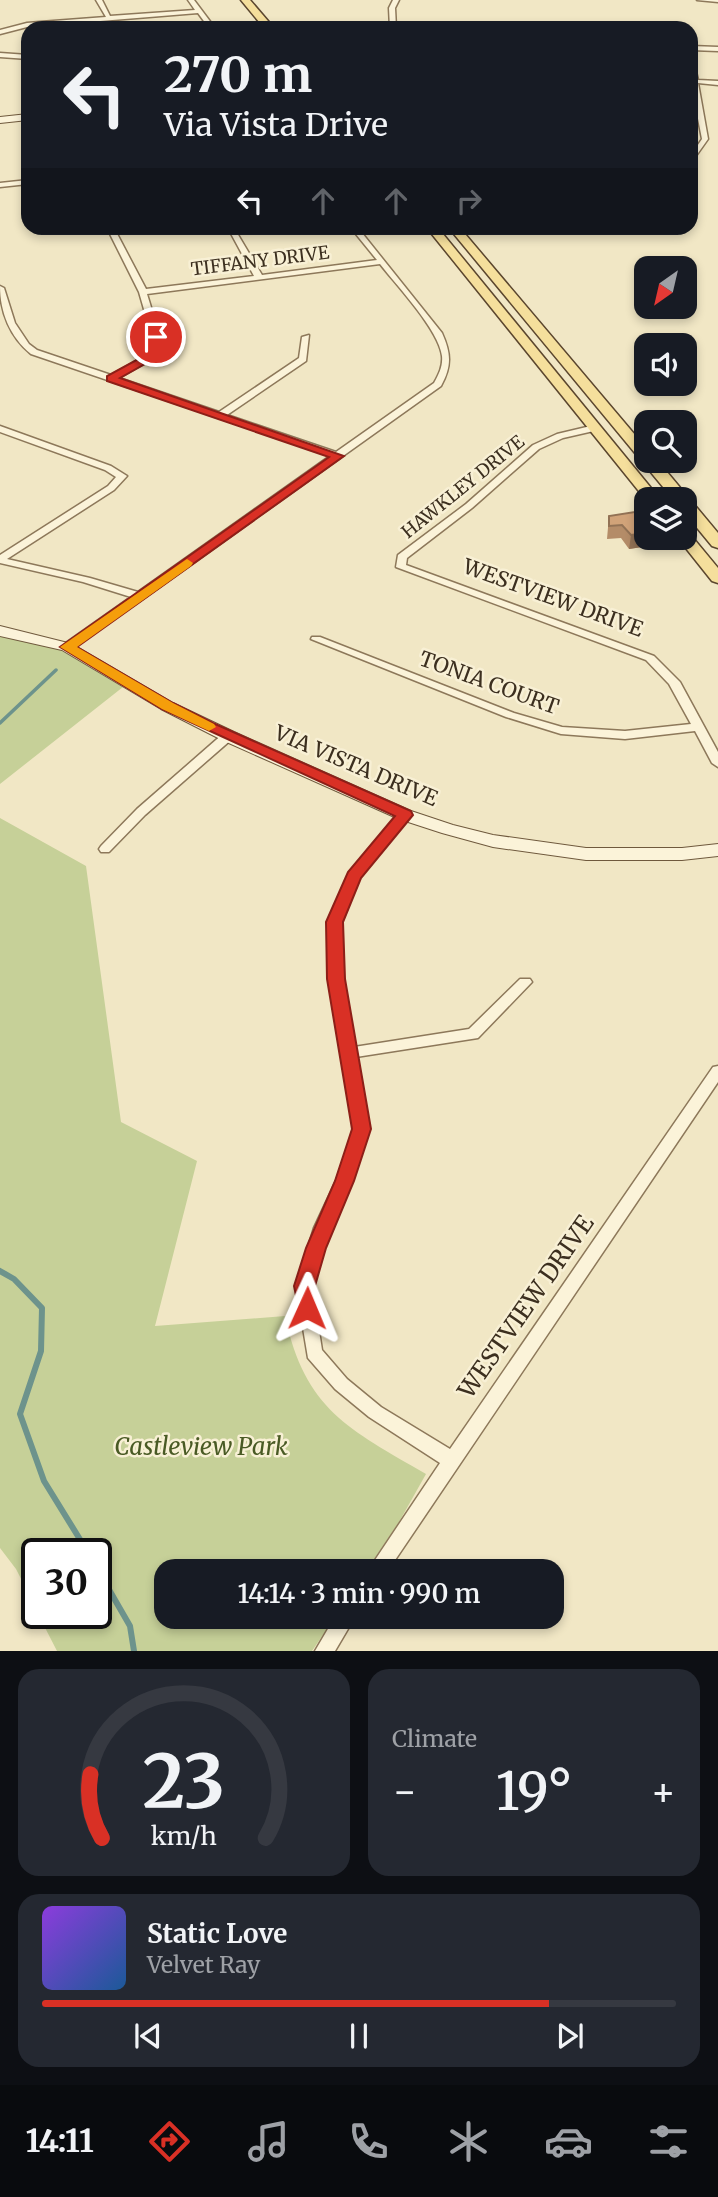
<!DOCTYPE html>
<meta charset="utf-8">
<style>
body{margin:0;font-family:Merriweather,serif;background:#242831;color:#f1f3f6;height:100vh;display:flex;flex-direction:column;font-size:26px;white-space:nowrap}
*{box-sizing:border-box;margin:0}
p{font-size:23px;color:#9ea1a6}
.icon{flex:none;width:38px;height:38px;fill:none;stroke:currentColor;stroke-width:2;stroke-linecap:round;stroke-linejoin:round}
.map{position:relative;height:1651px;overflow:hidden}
.details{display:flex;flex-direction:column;gap:18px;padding:18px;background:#0d0f14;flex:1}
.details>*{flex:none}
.banner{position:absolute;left:21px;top:21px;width:677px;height:214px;border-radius:21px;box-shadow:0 4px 10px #0003;background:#171b24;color:#f1f3f6;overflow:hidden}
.needle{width:46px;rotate:214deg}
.fabs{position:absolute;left:634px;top:256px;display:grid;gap:14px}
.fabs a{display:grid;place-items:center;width:63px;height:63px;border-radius:14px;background:#171b24;box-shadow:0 4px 10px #0003;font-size:35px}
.speed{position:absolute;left:21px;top:1538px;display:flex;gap:14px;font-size:35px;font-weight:700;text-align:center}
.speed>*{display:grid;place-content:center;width:91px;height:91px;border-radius:50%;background:#171b24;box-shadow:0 4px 10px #0003;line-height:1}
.speed .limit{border:4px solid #111;border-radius:10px;background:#fff;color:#111}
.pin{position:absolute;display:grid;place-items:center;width:60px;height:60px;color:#fff;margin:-30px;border:4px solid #fff;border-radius:50%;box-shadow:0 2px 7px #0007}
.me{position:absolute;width:77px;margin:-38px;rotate:1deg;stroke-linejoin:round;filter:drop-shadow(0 0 5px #0008)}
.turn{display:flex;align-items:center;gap:24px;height:147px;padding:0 28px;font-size:32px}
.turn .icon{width:91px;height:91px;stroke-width:2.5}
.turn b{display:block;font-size:49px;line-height:60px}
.lanes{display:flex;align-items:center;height:66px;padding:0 28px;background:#0003;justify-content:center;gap:35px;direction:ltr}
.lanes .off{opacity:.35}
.big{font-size:52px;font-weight:600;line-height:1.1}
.details .widget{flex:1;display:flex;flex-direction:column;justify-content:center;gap:10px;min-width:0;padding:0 24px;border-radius:21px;background:#242831}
.details .dial{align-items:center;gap:0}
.dial svg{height:182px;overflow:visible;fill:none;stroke:#363941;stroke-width:7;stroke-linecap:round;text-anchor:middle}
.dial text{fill:#f1f3f6;stroke:none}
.song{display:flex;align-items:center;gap:21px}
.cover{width:84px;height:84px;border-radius:10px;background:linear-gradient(135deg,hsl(270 70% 55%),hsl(210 70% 35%))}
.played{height:7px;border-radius:4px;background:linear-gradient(90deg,#d93025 80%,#363941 80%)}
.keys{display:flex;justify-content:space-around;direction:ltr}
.heat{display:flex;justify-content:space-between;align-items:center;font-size:38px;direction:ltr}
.details .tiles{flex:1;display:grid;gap:18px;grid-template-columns:1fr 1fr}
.widget:last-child{grid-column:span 2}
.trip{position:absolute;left:154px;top:1559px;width:410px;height:70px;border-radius:21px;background:#171b24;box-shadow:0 4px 10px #0003;font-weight:600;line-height:70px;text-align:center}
.tab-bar{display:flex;height:112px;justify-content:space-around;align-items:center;background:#090b0e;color:#9ea1a6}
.tab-bar .icon{width:49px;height:49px}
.tab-bar .active{color:#d93025}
.tab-bar b{font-size:32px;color:#f1f3f6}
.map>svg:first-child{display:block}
</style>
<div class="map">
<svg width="718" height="1651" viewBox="0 0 718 1651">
<rect width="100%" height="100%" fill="#f1e7c5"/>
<!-- green -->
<path fill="#c6d098" d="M0 631 60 650 92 665 123 687 0 784Z
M0 818 86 866 121 1122 197 1161 155 1326 285 1316C305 1410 349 1429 426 1474L399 1522 366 1571 166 1572V1617H335L312 1651H57L38 1614H96V1554H37V1610L16 1569 0 1548Z"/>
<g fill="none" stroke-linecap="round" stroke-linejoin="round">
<!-- stream-far1 -->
<path stroke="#6d938c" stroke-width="3.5" d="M0 723 56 670"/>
<!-- stream -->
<path stroke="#6d938c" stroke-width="6" d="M0 1271 14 1279 42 1308 41 1351 20 1414 44 1481 89 1554
M96 1567 130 1626 134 1651"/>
<defs>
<path id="street" d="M96 0H102L110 16 195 10 188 0H194L215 28H209L198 13 27 27 0 34V30L27 23 106 17Z
M393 0H399L395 8 396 28H390L389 8Z
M697 0H718V2Z
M691 46 718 47V51L691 50Z
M0 53 28 55V59L0 57Z
M691 61 694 63 698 80 718 81V85L698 83 708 139 691 163V155L702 139 691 83Z
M28 180V184L0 187V183Z
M107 228H114L146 289 254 276 228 228H234L262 275 377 260 351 228H358L442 333C451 353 452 366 441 386L144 598 67 650 63 649 62 647 63 645 131 597 83 582 0 563V555L108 486 116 477 105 470 0 432V426L111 466 127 476 114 490 7 559 90 578 138 592 330 456 31 354C10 337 0 312 0 286L4 288 15 323 29 344 37 350 111 375 145 356 152 337 139 292ZM380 264C397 286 439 330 442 356 443 366 439 374 434 383L336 452 227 415 306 361 309 335 302 337 299 358 219 412 119 378 152 359 160 337 147 294Z
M588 228H597L593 230Z
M595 425 598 426V430L563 438 539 449 472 508 407 558 406 565 654 656 680 682 718 752V767L712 763 695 731 625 739 561 734 506 717 311 639 312 637H320L514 713 562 727 625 731 691 724 669 684 646 660 396 567 398 555 466 504 533 445 557 434Z
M228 732 234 736 232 739 145 815 109 852H101L99 849 101 846 137 809 224 733Z
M405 811 411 815 359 878 342 922 343 979 354 1047 469 1029 520 979H530L532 982 478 1038 356 1057 368 1129 352 1181 330 1228 312 1286 322 1350 347 1379 381 1407 450 1449 713 1067 718 1066V1082L387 1572H367L440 1463 369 1417 335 1389 308 1358 296 1286 314 1228 336 1181 354 1129 329 979 328 922 349 873 401 812Z
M335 1617H355L335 1651H315Z"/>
<path id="secondary" d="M28 114V120L0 123V117Z
M0 626 72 644 173 703 234 732 411 811 453 825 493 835 586 848H682L718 844V856L682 860H586L493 847 442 833 399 819 222 740 161 709 62 650 0 636Z"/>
<path id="primary" d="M241 0H250L274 28H264Z
M427 228H438L660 499 646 500Z
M449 228H460L646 448V460H657L718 533V548L712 546 684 512V499H673Z
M684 531 689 533 718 568V583L712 581 677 537H684Z"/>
</defs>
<!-- street casing -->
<use href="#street" stroke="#8d785a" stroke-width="3"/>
<!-- secondary casing -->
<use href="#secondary" stroke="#6f593d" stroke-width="2"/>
<!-- primary casing -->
<use href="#primary" stroke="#5b462e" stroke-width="3"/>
<!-- street -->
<use href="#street" fill="#fbf3d9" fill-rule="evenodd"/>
<!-- secondary -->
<use href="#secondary" fill="#fbf3d9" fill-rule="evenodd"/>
<!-- primary -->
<use href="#primary" fill="#f5df9c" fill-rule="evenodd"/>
</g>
<!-- wall -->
<path fill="#b48c68" d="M609 516 655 545 629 549 621 538 607 539Z"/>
<!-- shaded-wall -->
<path fill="#927255" d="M646 533V537H656L655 545 629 549 631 535Z"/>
<!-- building -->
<path fill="#d1a379" stroke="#927255" stroke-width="2" d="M641 511 646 517V533L631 535 622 525 609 526V516Z"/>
<!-- route -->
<path fill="#d93025" stroke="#8d1f18" stroke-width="2" d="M152 335 162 337 152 360 120 378 344 456 77 647 173 703 213 723 411 811 413 815 361 878 343 922 345 979 371 1129 354 1181 326 1248 315 1286 318 1308 315 1315 307 1317 300 1315 294 1286 306 1248 335 1181 352 1129 327 979 326 922 348 872 395 816 162 709 60 647 329 457 107 381V376L144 356Z"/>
<!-- slow -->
<path fill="#f59e0b" d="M187 559 193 563 191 566 77 647 173 703 214 724 216 727 209 731 162 709 60 647Z"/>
<g text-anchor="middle" stroke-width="5" stroke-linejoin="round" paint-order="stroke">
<!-- far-street labels -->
<g font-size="18" fill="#3c2f1f" stroke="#f8f0d5">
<text transform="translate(260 261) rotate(-7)" y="6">TIFFANY DRIVE</text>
<text transform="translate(463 487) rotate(-39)" y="6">HAWKLEY DRIVE</text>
</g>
<!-- street labels -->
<g font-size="21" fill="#3c2f1f" stroke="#f8f0d5">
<text transform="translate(553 598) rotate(20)" y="7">WESTVIEW DRIVE</text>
<text transform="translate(489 683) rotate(20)" y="7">TONIA COURT</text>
<text transform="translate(356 766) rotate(23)" y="7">VIA VISTA DRIVE</text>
</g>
<!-- near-street labels -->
<g font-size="24" fill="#3c2f1f" stroke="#f8f0d5">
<text transform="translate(526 1307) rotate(-55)" y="8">WESTVIEW DRIVE</text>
</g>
<!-- near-park labels -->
<g font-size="24" font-style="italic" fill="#495a24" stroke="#f8f0d5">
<text x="201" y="1455">Castleview Park</text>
</g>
</g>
</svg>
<div class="fabs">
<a><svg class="needle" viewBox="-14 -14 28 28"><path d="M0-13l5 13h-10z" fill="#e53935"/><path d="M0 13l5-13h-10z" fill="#9ea1a6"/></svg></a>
<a><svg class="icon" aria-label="sound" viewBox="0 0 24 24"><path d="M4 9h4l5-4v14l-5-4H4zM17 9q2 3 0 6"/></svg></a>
<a><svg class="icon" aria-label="search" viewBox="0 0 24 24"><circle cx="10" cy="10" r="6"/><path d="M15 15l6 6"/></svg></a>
<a><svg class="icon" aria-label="layers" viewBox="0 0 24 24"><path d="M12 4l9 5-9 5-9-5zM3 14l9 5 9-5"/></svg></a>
</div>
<div class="speed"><div class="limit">30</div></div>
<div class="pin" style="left:156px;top:337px;background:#d93025"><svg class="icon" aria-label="arrive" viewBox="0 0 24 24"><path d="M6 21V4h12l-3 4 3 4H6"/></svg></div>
<svg class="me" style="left:307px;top:1308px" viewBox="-20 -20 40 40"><path d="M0-17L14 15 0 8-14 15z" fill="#d93025" stroke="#fff" stroke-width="4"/></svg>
<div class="trip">14:14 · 3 min · 990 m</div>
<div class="banner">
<div class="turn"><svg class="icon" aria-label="left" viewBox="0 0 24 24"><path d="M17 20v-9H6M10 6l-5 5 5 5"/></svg><div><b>270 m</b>Via Vista Drive</div></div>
<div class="lanes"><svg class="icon" aria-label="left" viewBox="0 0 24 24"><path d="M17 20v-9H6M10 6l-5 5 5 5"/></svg><svg class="icon off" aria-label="ahead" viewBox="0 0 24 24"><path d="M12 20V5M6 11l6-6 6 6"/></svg><svg class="icon off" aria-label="ahead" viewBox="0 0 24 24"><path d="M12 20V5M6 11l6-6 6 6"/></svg><svg class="icon off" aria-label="right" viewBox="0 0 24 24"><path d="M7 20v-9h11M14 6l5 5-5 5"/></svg></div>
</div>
</div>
<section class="details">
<div class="tiles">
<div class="widget dial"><svg viewBox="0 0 100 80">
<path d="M14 69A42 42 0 1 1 86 69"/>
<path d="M14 69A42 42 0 0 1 9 41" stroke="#d93025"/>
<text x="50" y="56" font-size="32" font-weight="700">23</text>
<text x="50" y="72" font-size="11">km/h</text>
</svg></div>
<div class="widget"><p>Climate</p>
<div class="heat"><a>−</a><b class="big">19°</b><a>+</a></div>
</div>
<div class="widget">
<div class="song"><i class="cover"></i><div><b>Static Love</b><p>Velvet Ray</p></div></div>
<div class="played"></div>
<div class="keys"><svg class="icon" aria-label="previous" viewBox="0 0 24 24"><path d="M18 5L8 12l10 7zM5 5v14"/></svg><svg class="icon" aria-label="pause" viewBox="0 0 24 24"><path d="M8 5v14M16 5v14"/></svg><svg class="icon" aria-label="next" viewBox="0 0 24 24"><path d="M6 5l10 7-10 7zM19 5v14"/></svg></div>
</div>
</div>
</section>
<nav class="tab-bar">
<b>14:11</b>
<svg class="icon active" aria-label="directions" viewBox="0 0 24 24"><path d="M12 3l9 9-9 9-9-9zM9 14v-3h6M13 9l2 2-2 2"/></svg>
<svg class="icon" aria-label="music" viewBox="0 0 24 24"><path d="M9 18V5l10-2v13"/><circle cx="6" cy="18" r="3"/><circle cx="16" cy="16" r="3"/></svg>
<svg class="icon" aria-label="phone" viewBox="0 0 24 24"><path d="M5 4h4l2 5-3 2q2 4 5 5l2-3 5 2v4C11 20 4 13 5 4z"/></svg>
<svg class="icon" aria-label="climate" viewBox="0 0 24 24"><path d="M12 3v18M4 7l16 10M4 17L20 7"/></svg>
<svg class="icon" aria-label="car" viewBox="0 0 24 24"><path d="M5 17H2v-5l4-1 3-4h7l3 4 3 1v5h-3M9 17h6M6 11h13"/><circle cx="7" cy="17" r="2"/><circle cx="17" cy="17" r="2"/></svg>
<svg class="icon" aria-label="filters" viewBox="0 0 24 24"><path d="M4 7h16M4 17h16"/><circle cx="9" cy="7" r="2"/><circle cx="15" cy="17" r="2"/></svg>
</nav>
